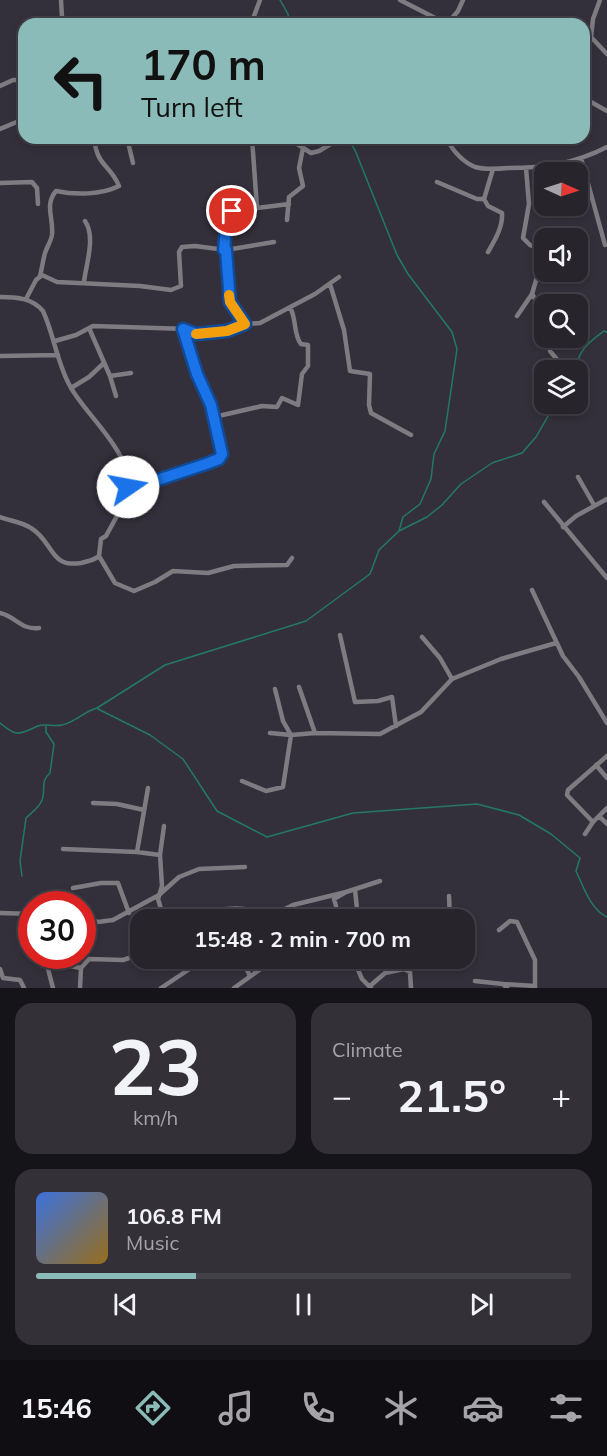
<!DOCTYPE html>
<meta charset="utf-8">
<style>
body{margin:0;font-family:Mulish,sans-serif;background:#333038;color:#f1f3f6;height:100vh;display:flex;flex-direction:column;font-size:22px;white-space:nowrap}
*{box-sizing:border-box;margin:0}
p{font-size:20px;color:#a4a4a9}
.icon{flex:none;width:33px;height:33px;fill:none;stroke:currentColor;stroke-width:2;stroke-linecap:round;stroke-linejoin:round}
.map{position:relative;height:988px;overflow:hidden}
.panel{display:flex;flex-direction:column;gap:15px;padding:15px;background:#151418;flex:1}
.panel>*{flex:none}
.top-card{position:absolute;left:18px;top:18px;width:572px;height:126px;border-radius:18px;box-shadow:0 3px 9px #0003,0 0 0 2px #434148;background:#8bbbb9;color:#111;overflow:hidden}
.needle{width:39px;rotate:93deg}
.buttons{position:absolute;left:534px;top:162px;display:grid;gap:12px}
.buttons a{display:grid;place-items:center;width:54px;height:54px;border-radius:12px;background:#27242c;box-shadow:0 3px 9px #0003,0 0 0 2px #434148;font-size:30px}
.speed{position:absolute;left:18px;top:891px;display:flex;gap:12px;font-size:30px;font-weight:700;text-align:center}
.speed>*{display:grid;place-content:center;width:78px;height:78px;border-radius:50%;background:#27242c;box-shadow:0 3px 9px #0003,0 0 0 2px #434148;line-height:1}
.speed .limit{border:9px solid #d22;background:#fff;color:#111}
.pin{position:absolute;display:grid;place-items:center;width:51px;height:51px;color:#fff;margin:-26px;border:3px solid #fff;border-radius:50%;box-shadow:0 2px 6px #0007}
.me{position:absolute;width:66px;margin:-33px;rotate:78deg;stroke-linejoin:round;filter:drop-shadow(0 0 4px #0008)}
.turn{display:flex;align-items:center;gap:21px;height:126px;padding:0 24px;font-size:27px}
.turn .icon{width:78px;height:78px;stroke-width:2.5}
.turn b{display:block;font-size:42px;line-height:51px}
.big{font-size:45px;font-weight:700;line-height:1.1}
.panel .card{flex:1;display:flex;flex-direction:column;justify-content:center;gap:9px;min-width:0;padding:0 21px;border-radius:18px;background:#333038}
.panel .dial{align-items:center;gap:0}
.dial b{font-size:78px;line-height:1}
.song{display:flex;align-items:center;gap:18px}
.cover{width:72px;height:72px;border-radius:9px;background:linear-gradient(135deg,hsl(220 70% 55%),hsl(40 70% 35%))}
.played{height:6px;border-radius:3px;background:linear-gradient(90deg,#8bbbb9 30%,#434148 30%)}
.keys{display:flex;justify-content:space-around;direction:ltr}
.heat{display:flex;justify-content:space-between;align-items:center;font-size:33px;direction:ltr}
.panel .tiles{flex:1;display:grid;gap:15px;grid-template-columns:1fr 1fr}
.card:last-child{grid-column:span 2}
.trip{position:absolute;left:130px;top:909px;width:345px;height:60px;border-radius:18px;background:#27242c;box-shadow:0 3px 9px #0003,0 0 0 2px #434148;font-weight:700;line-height:60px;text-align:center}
.tabs{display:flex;height:96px;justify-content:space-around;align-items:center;background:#100e12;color:#a4a4a9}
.tabs .icon{width:42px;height:42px}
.tabs .current{color:#8bbbb9}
.tabs b{font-size:27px;color:#f1f3f6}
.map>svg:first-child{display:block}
</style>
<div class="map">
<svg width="607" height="988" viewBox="0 0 607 988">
<rect width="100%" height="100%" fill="#34303b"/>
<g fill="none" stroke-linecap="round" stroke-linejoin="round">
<!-- stream -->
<path stroke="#237968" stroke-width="1.5" d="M280 0 288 14 289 24
M347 138 355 150 397 255 408 274 452 332 457 349 445 431 434 454 431 479 420 504 403 517 399 531
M576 370C578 350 588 343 604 331L607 332
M98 709 150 735 183 759 217 811 267 837 353 813 477 804 519 815 551 834 580 858 576 871C583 886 591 910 607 917
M0 723C18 738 19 734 38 726 45 723 55 727 62 725 76 722 83 712 97 708L165 665 306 621 370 574 379 550 399 531 427 517 442 505 461 484 492 463 522 453 536 437 555 404
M22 876 20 861 26 818C32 812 39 808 42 800 46 790 40 781 50 773L54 744 46 732V726"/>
<!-- minor -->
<path stroke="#7e7c81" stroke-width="4.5" d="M61 0 62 17
M400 0 443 22 454 24
M600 0 593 19 591 37 607 54
M448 23 458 11 463 0
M251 24 260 0
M0 86 13 80H18L21 85 20 109 24 115
M584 98 607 111
M0 129 24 119
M127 138 133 163
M252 138 257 208 289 204
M288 138 311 153 319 151 341 138
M446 138C453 151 461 161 475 167 485 170 497 169 508 168 544 168 574 164 607 147
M581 158 605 245
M526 168 529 204 523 238 530 245 544 249
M437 182 477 199H484
M0 183 32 182 37 188 38 204
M287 220 289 197 303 186 299 168 303 148
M224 250 226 228 230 221 232 211 257 208
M226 250 230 302 245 324
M488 252C495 240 503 227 502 213L488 206 484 199 493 169
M40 276C42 268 43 260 45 253 47 247 51 241 52 235 54 219 44 205 56 191 75 195 101 195 119 186 110 164 97 167 94 138
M84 282C86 264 96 237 85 221
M330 284 344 330 350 371 370 374 369 405 371 413 411 435
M532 294 544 312
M0 297C17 297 32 298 43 311 54 335 57 363 70 386 85 415 134 453 127 490 125 505 113 522 106 536L101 539 99 556 115 583 134 591 155 582 173 571 208 573 234 566 287 565 292 558
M26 299 36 280 42 275 57 282 140 286 171 290 181 286 179 252 182 247 195 246 226 250 274 242
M517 316 532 294 537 277 544 264
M89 328 110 376
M550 338V351L560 363
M55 341 76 335 93 326 187 329 196 334 227 331 238 325 260 323 315 294 339 277
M0 356 58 355
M71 388 89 377 104 363
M116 396 110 376 131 373
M214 417 262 406 277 407 282 398 298 405 302 374 308 366V345L301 344C293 334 297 320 290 307
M578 477 594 505
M127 490 206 464 218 459 222 454 211 405 197 374 183 329
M544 502 607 578
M0 517C11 521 22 522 31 528 54 542 49 568 81 563 88 561 93 561 99 556
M563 527 576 516 607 499
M532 590 563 656 579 677 607 723
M0 613C17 617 20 630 39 628
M340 635 355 702 378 701 392 697 396 726
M422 637 440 658 452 679
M299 687 315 733
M270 733 291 735 315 733 380 734 421 712 452 679 501 659 556 643
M596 765 607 778
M242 781 266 791 283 787 291 735 283 721 275 689
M93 803 117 804 144 810
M599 816 607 824
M593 822 567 795 568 790 607 756
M164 826 160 855 162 886 158 899 162 912 168 920
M585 834 593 822 607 808
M63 849 137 852 160 855
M137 852 148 788
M73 888 101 883H118L129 913
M355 889 358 920
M449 896 450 920
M226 909 228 920
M0 913 32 914
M82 916 98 922 113 920 159 895 179 877 199 869 245 867
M195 920C212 911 226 907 245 909L250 920
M263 920 293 905 346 892
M340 920 334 899 346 892 380 881
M499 930 510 921 517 922 535 960V988
M46 956 54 963 81 968
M241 958 250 976
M353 958 362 979 371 988
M50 961 47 965 53 988
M0 969 3 978 20 980 24 988
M408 969 453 963V958
M475 981 503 984 507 988
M503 984 535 986
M370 986 385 973 404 969 410 972 411 988
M80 988 81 968 89 959 123 960 141 954
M161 988 206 958
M234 988 276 958"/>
</g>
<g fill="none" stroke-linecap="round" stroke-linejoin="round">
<defs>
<path id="route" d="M128 487 127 490 206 464 219 459 222 454 211 405 197 374 183 329 196 334 227 331 245 324 230 302 226 250H224L226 228 230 221 232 211"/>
</defs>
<!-- route casing -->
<use href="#route" stroke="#114b97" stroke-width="15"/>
<!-- route -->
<use href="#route" stroke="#1a73e8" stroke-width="10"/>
<!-- slow -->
<path stroke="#f59e0b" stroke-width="10" d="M196 334 227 331 245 324 230 302 229 295"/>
</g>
</svg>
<div class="buttons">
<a><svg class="needle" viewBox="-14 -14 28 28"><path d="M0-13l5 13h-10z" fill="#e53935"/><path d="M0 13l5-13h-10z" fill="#a4a4a9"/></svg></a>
<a><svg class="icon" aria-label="sound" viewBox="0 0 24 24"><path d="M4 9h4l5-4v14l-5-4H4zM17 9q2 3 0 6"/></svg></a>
<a><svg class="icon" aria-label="search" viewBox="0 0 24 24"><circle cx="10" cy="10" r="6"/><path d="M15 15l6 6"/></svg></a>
<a><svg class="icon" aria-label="layers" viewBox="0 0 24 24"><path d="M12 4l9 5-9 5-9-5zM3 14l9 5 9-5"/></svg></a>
</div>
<div class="speed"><div class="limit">30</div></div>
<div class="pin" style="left:232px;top:211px;background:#d93025"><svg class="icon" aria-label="arrive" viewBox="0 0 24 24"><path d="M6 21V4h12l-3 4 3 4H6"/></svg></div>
<svg class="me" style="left:128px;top:487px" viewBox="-20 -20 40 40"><circle r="19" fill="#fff"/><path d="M0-13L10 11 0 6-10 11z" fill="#1a73e8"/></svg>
<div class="trip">15:48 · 2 min · 700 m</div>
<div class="top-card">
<div class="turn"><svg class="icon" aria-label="left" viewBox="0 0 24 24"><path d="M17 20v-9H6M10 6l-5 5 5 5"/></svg><div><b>170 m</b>Turn left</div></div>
</div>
</div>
<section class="panel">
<div class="tiles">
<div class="card dial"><b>23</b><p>km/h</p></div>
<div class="card"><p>Climate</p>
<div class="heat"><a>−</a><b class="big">21.5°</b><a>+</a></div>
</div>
<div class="card">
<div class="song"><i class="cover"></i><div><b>106.8 FM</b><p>Music</p></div></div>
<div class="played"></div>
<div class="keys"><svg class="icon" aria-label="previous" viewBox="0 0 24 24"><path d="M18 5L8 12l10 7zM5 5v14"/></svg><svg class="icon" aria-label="pause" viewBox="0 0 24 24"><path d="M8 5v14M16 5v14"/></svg><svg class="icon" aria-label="next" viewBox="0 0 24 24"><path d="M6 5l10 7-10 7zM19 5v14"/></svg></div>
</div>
</div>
</section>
<nav class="tabs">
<b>15:46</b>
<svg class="icon current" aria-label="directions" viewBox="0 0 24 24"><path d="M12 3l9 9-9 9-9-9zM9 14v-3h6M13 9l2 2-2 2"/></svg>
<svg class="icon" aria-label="music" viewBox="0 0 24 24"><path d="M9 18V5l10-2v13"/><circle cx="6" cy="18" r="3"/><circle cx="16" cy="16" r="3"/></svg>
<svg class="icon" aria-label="phone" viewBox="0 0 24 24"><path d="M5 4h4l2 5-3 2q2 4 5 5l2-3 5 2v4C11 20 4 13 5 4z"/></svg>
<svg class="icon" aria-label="climate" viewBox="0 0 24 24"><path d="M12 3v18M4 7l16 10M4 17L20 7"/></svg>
<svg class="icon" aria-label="car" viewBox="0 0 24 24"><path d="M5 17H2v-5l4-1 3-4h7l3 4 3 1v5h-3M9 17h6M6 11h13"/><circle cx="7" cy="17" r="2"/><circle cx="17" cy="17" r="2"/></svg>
<svg class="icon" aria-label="filters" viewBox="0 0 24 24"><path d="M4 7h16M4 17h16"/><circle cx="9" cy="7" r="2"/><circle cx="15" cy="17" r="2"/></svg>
</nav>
